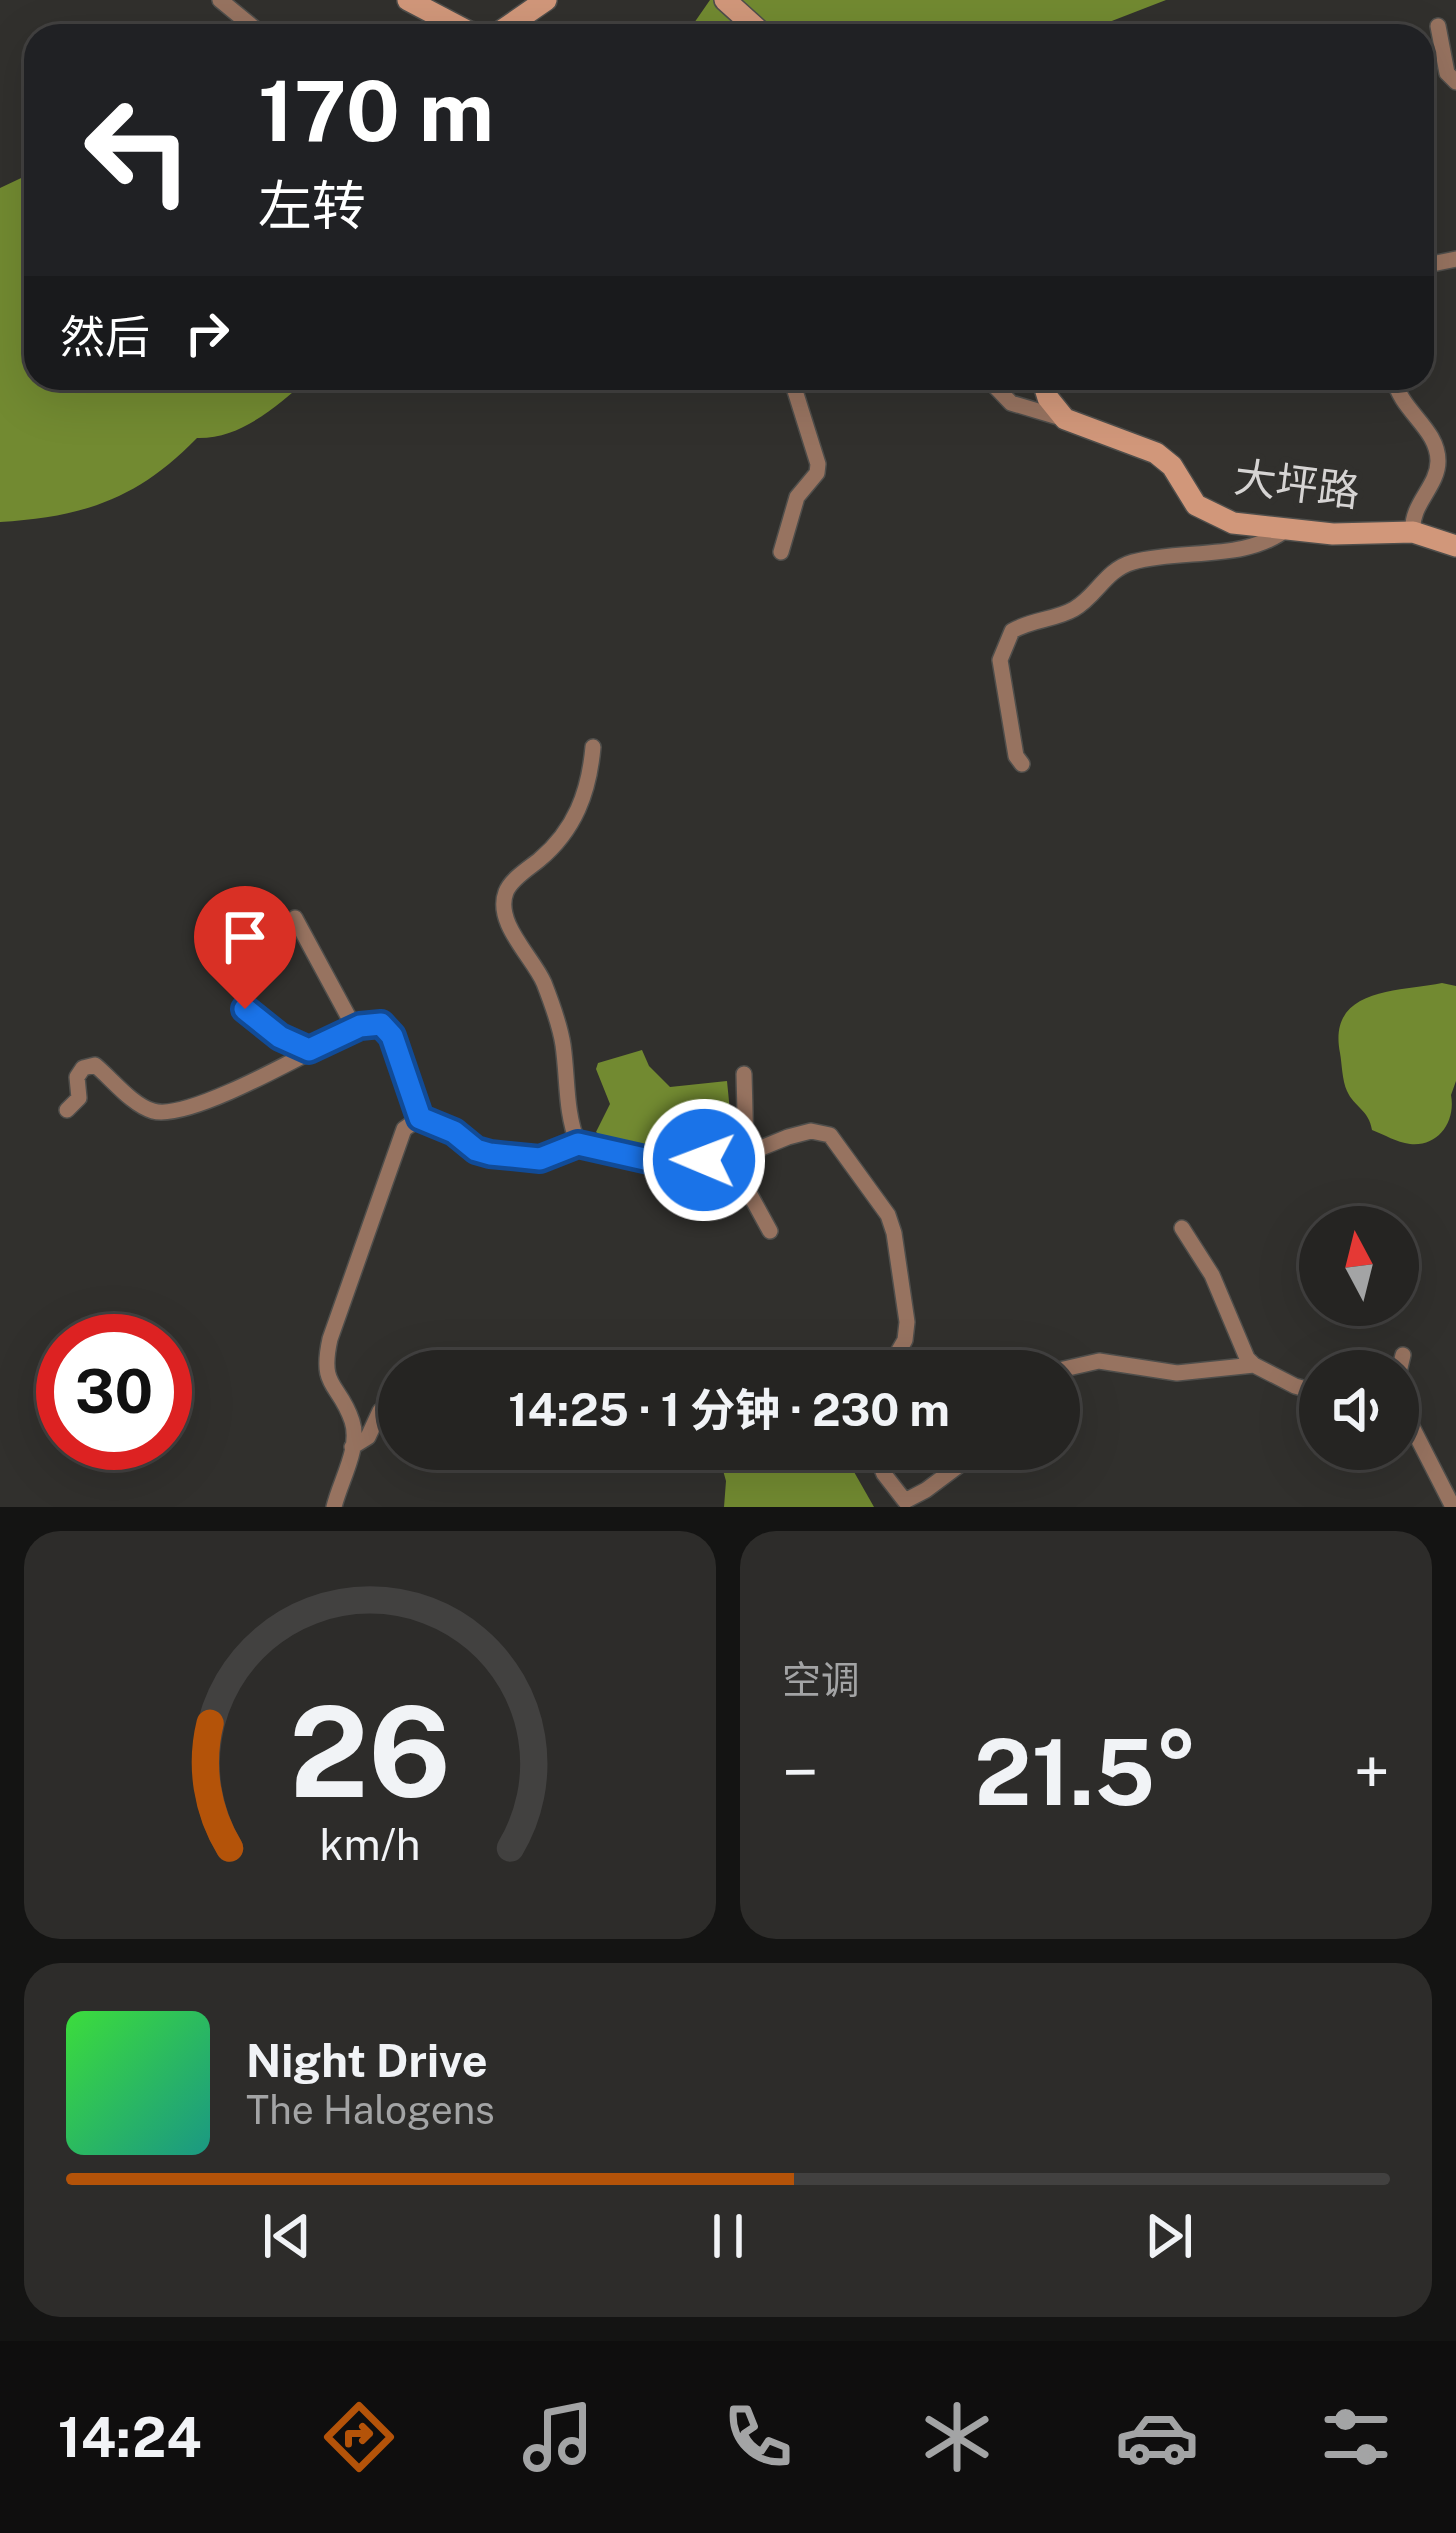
<!DOCTYPE html>
<html lang="zh">
<meta charset="utf-8">
<style>
body{margin:0;font-family:"Public Sans","Noto Sans SC",sans-serif;background:#2d2c2a;color:#f1f3f6;height:100vh;display:flex;flex-direction:column;font-size:45px;white-space:nowrap}
*{box-sizing:border-box;margin:0}
p{font-size:39px;color:#a3a4a5}
.icon{flex:none;width:66px;height:66px;fill:none;stroke:currentColor;stroke-width:2;stroke-linecap:round;stroke-linejoin:round}
.map{position:relative;height:1507px;overflow:hidden}
.drawer{display:flex;flex-direction:column;gap:24px;padding:24px;background:#141413;flex:1}
.drawer>*{flex:none}
.guide{position:absolute;left:24px;top:24px;width:1410px;height:366px;border-radius:36px;box-shadow:0 12px 48px #0002,0 0 0 3px #424140;background:#202124;color:#fff;overflow:hidden}
.needle{width:78px;rotate:353deg}
.fabs{position:absolute;left:1299px;top:1206px;display:grid;gap:24px}
.fabs a{display:grid;place-items:center;width:120px;height:120px;border-radius:50%;background:#252422;box-shadow:0 12px 48px #0002,0 0 0 3px #424140;font-size:60px}
.speed{position:absolute;left:36px;top:1314px;display:flex;gap:24px;font-size:60px;font-weight:700;text-align:center}
.speed>*{display:grid;place-content:center;width:156px;height:156px;border-radius:50%;background:#252422;box-shadow:0 12px 48px #0002,0 0 0 3px #424140;line-height:1}
.speed .limit{border:18px solid #d22;background:#fff;color:#111}
.pin{position:absolute;display:grid;place-items:center;width:102px;height:102px;color:#fff;margin:-123px -51px;border-radius:50% 50% 50% 0;rotate:-45deg;box-shadow:0 0 12px #0007}
.pin .icon{rotate:45deg}
.me{position:absolute;width:132px;margin:-66px;rotate:271deg;stroke-linejoin:round;filter:drop-shadow(0 0 9px #0008)}
.turn{display:flex;align-items:center;gap:42px;height:252px;padding:0 36px;font-size:54px}
.turn .icon{width:156px;height:156px;stroke-width:2.5}
.turn b{display:block;font-size:84px;line-height:102px}
.then{display:flex;align-items:center;height:114px;padding:0 36px;background:#0003;gap:24px;font-size:45px}
.big{font-size:90px;font-weight:700;line-height:1.1}
.drawer .widget{flex:1;display:flex;flex-direction:column;justify-content:center;gap:18px;min-width:0;padding:0 42px;border-radius:36px;background:#2d2c2a}
.drawer .dial{align-items:center;gap:0}
.dial svg{height:312px;overflow:visible;fill:none;stroke:#424140;stroke-width:7;stroke-linecap:round;text-anchor:middle}
.dial text{fill:#f1f3f6;stroke:none}
.song{display:flex;align-items:center;gap:36px}
.cover{width:144px;height:144px;border-radius:18px;background:linear-gradient(135deg,hsl(120 70% 55%),hsl(170 70% 35%))}
.played{height:12px;border-radius:6px;background:linear-gradient(90deg,#b45309 55%,#424140 55%)}
.keys{display:flex;justify-content:space-around;direction:ltr}
.heat{display:flex;justify-content:space-between;align-items:center;font-size:66px;direction:ltr}
.drawer .tiles{flex:1;display:grid;gap:24px;grid-template-columns:1fr 1fr}
.widget:last-child{grid-column:span 2}
.trip{position:absolute;left:378px;top:1350px;width:702px;height:120px;border-radius:60px;background:#252422;box-shadow:0 12px 48px #0002,0 0 0 3px #424140;font-weight:700;line-height:120px;text-align:center}
.menu{display:flex;height:192px;justify-content:space-around;align-items:center;background:#0f0e0e;color:#a3a4a5}
.menu .icon{width:84px;height:84px}
.menu .on{color:#b45309}
.menu b{font-size:54px;color:#f1f3f6}
.map>svg:first-child{display:block}
</style>
<div class="map">
<svg width="1456" height="1507" viewBox="0 0 1456 1507">
<rect width="100%" height="100%" fill="#31302d"/>
<!-- water -->
<path fill="#728a31" d="M710 0H1166L1073 36H685Z
M36 171V378H310C276 406 242 439 197 438 138 499 83 517 0 522V188Z
M1442 983 1456 986V1081L1451 1095C1456 1122 1438 1147 1410 1144 1396 1142 1385 1135 1372 1130 1369 1110 1354 1107 1347 1091 1342 1080 1342 1064 1340 1053 1327 987 1399 992 1442 983Z
M642 1050 649 1066 670 1087 727 1081 733 1142 698 1138 655 1148 603 1138 596 1132 610 1104 596 1069 598 1063Z
M717 1449H841L874 1507H724L726 1481Z"/>
<g fill="none" stroke-linecap="round" stroke-linejoin="round">
<defs>
<path id="street" d="M220 0 264 36
M1438 26 1447 73 1456 82
M1422 266 1456 259
M987 378 1011 403 1065 419
M1394 378C1400 411 1438 428 1438 461 1438 487 1410 504 1413 532
M781 552 797 497 817 473 818 464 791 378
M1022 764 1016 756 1000 660 1012 631C1032 619 1055 620 1074 609 1097 596 1105 570 1133 562 1184 548 1246 562 1288 528
M295 918 355 1029
M245 1009 280 1037 309 1050
M744 1074 747 1189 770 1231
M67 1110 79 1098 77 1077 83 1068 95 1065C112 1079 132 1105 153 1111 191 1122 320 1045 360 1026L381 1024 392 1036 420 1118 490 1154 540 1159 578 1144 649 1160 734 1159 788 1137 811 1131 830 1135 888 1215 894 1233 907 1322 905 1340 887 1371
M578 1144C565 1111 568 1080 563 1045 560 1025 551 1001 544 983 533 957 494 923 506 892 511 879 529 868 539 860 575 830 589 792 593 747
M1182 1228 1212 1275 1247 1358 1254 1365
M461 1371C487 1364 542 1351 562 1371
M1055 1371 1099 1361 1177 1373 1254 1365 1295 1386 1320 1393
M1398 1376 1403 1355
M1398 1408 1408 1419 1453 1507
M352 1447 368 1437 380 1411 399 1405
M874 1449 884 1474 905 1501 926 1490 981 1449
M334 1507C340 1481 361 1448 352 1421 339 1382 319 1389 330 1339L404 1129 420 1118"/>
<path id="secondary" d="M408 0 469 32 494 36 546 0
M725 0 765 36
M1042 378 1048 398 1065 419 1156 453 1172 466 1196 505 1233 523 1333 534 1413 532 1456 546"/>
</defs>
<!-- street casing -->
<use href="#street" stroke="#4f4e4b" stroke-width="18"/>
<!-- secondary casing -->
<use href="#secondary" stroke="#4f4e4b" stroke-width="24"/>
<!-- street -->
<use href="#street" stroke="#977360" stroke-width="15"/>
<!-- secondary -->
<use href="#secondary" stroke="#d1977a" stroke-width="21"/>
</g>
<g fill="none" stroke-linecap="round" stroke-linejoin="round">
<defs>
<path id="route" d="M245 1009 280 1037 309 1050 360 1026 381 1024 392 1036 420 1118 454 1132 476 1150 490 1154 540 1159 578 1144 649 1160H704"/>
</defs>
<!-- route casing -->
<use href="#route" stroke="#114b97" stroke-width="30"/>
<!-- route -->
<use href="#route" stroke="#1a73e8" stroke-width="21"/>
</g>
<g text-anchor="middle" stroke-width="12" stroke-linejoin="round" paint-order="stroke">
<!-- street labels -->
<g font-size="42" fill="#d6d4d3" stroke="#31302d">
<text transform="translate(1297 484) rotate(7)" y="15">大坪路</text>
</g>
</g>
</svg>
<div class="fabs">
<a><svg class="needle" viewBox="-14 -14 28 28"><path d="M0-13l5 13h-10z" fill="#e53935"/><path d="M0 13l5-13h-10z" fill="#a3a4a5"/></svg></a>
<a><svg class="icon" aria-label="sound" viewBox="0 0 24 24"><path d="M4 9h4l5-4v14l-5-4H4zM17 9q2 3 0 6"/></svg></a>
</div>
<div class="speed"><div class="limit">30</div></div>
<div class="pin" style="left:245px;top:1009px;background:#d93025"><svg class="icon" aria-label="arrive" viewBox="0 0 24 24"><path d="M6 21V4h12l-3 4 3 4H6"/></svg></div>
<svg class="me" style="left:704px;top:1160px" viewBox="-20 -20 40 40"><circle r="17" fill="#1a73e8" stroke="#fff" stroke-width="3"/><path d="M0-11L8 9 0 5-8 9z" fill="#fff"/></svg>
<div class="trip">14:25 · 1 分钟 · 230 m</div>
<div class="guide">
<div class="turn"><svg class="icon" aria-label="left" viewBox="0 0 24 24"><path d="M17 20v-9H6M10 6l-5 5 5 5"/></svg><div><b>170 m</b>左转</div></div>
<div class="then">然后<svg class="icon" aria-label="right" viewBox="0 0 24 24"><path d="M7 20v-9h11M14 6l5 5-5 5"/></svg></div>
</div>
</div>
<section class="drawer">
<div class="tiles">
<div class="widget dial"><svg viewBox="0 0 100 80">
<path d="M14 69A42 42 0 1 1 86 69"/>
<path d="M14 69A42 42 0 0 1 9 37" stroke="#b45309"/>
<text x="50" y="56" font-size="32" font-weight="700">26</text>
<text x="50" y="72" font-size="11">km/h</text>
</svg></div>
<div class="widget"><p>空调</p>
<div class="heat"><a>−</a><b class="big">21.5°</b><a>+</a></div>
</div>
<div class="widget">
<div class="song"><i class="cover"></i><div><b>Night Drive</b><p>The Halogens</p></div></div>
<div class="played"></div>
<div class="keys"><svg class="icon" aria-label="previous" viewBox="0 0 24 24"><path d="M18 5L8 12l10 7zM5 5v14"/></svg><svg class="icon" aria-label="pause" viewBox="0 0 24 24"><path d="M8 5v14M16 5v14"/></svg><svg class="icon" aria-label="next" viewBox="0 0 24 24"><path d="M6 5l10 7-10 7zM19 5v14"/></svg></div>
</div>
</div>
</section>
<nav class="menu">
<b>14:24</b>
<svg class="icon on" aria-label="directions" viewBox="0 0 24 24"><path d="M12 3l9 9-9 9-9-9zM9 14v-3h6M13 9l2 2-2 2"/></svg>
<svg class="icon" aria-label="music" viewBox="0 0 24 24"><path d="M9 18V5l10-2v13"/><circle cx="6" cy="18" r="3"/><circle cx="16" cy="16" r="3"/></svg>
<svg class="icon" aria-label="phone" viewBox="0 0 24 24"><path d="M5 4h4l2 5-3 2q2 4 5 5l2-3 5 2v4C11 20 4 13 5 4z"/></svg>
<svg class="icon" aria-label="climate" viewBox="0 0 24 24"><path d="M12 3v18M4 7l16 10M4 17L20 7"/></svg>
<svg class="icon" aria-label="car" viewBox="0 0 24 24"><path d="M5 17H2v-5l4-1 3-4h7l3 4 3 1v5h-3M9 17h6M6 11h13"/><circle cx="7" cy="17" r="2"/><circle cx="17" cy="17" r="2"/></svg>
<svg class="icon" aria-label="filters" viewBox="0 0 24 24"><path d="M4 7h16M4 17h16"/><circle cx="9" cy="7" r="2"/><circle cx="15" cy="17" r="2"/></svg>
</nav>
